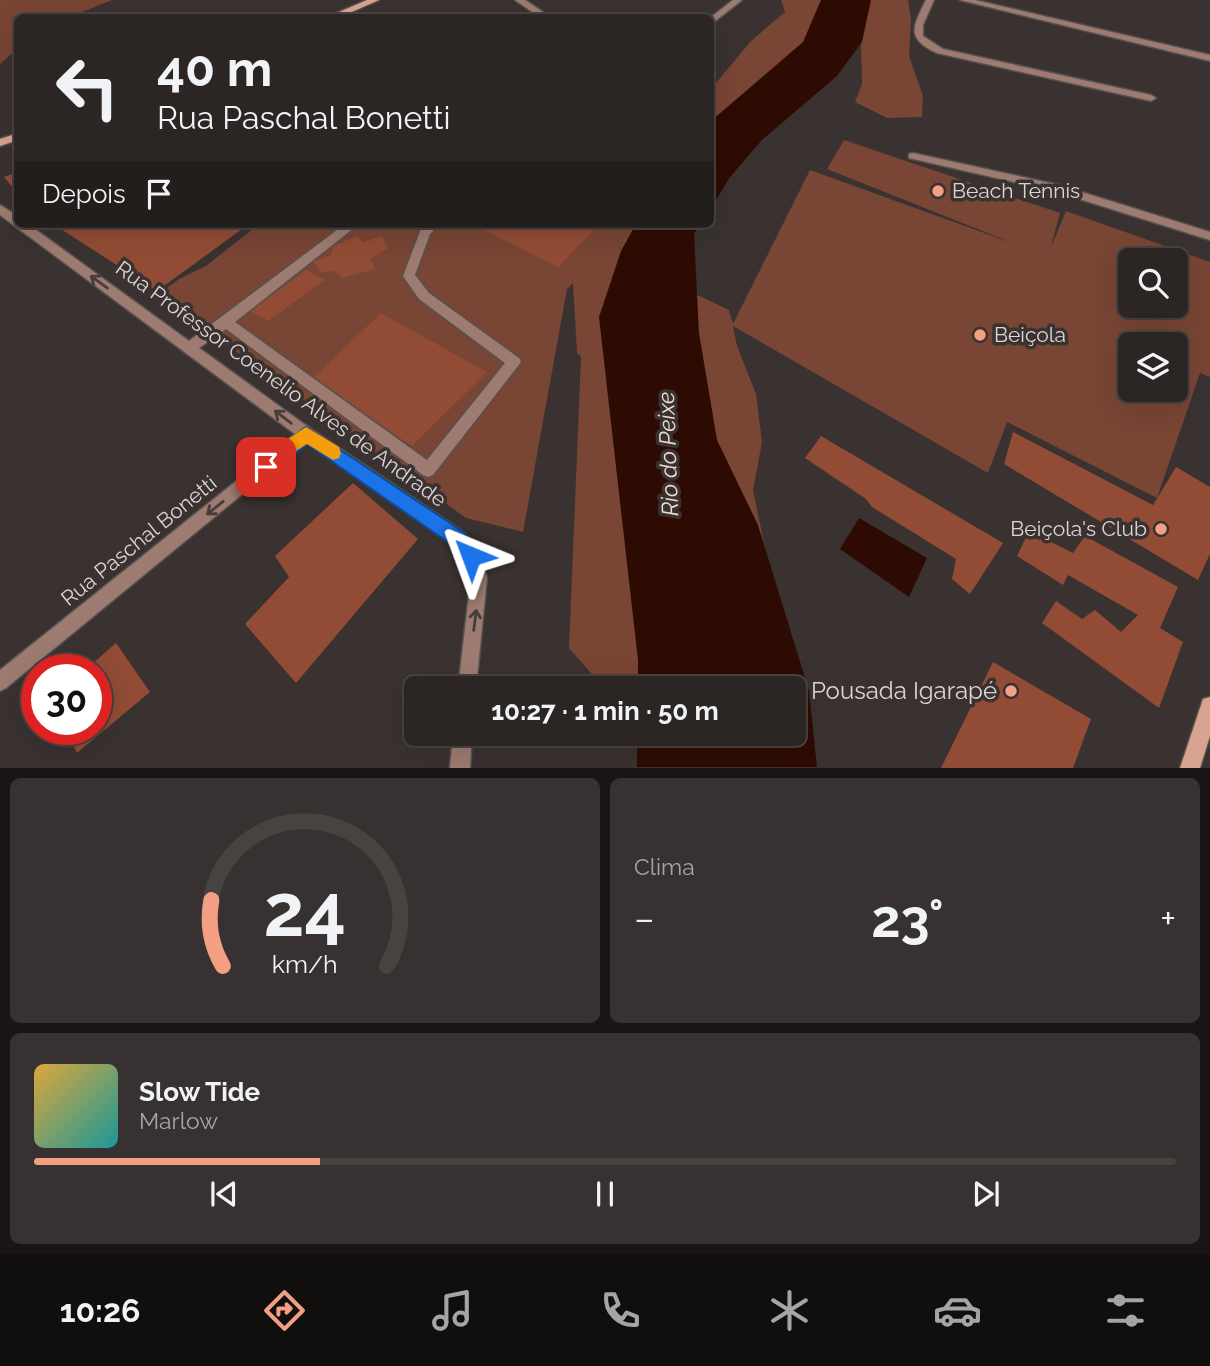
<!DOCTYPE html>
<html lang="pt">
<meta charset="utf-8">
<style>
body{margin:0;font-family:Raleway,sans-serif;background:#373231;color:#f1f3f6;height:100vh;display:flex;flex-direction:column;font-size:26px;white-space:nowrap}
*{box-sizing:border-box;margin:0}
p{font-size:23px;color:#a6a5a6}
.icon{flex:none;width:38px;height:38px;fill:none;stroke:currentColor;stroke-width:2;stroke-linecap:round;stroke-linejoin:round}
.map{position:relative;height:768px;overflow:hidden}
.side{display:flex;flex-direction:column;gap:10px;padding:10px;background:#181514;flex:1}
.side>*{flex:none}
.guide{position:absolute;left:14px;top:14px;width:700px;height:214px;border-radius:10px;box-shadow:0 7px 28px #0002,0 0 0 2px #474341;background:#2b2624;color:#f1f3f6;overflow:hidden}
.controls{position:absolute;left:1118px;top:248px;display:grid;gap:14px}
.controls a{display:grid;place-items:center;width:70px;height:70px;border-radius:10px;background:#2b2624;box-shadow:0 7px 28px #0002,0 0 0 2px #474341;font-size:35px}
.speed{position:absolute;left:21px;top:654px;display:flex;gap:14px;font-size:35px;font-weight:700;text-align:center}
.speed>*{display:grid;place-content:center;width:91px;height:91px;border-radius:50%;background:#2b2624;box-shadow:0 7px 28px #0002,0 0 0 2px #474341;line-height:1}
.speed .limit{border:10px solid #d22;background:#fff;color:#111}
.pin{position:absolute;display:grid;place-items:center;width:60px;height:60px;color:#fff;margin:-30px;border-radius:14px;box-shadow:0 4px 10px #0006}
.me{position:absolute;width:77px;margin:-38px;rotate:316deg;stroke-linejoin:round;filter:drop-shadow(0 0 5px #0008)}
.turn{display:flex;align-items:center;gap:24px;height:147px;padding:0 28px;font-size:32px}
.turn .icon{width:91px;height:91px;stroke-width:2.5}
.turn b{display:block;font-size:49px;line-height:60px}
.then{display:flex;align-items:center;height:66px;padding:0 28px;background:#0003;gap:14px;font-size:26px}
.big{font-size:52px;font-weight:700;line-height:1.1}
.side .tile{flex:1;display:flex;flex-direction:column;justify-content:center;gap:10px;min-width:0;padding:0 24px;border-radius:10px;background:#373231}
.side .dial{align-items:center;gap:0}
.dial svg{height:182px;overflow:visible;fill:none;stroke:#474341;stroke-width:7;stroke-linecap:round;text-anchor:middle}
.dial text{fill:#f1f3f6;stroke:none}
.song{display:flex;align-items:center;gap:21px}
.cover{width:84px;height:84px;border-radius:10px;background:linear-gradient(135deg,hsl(40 70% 55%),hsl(180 70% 35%))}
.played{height:7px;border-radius:4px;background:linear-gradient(90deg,#f39f84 25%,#474341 25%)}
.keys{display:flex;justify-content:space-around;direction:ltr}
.heat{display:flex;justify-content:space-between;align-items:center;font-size:38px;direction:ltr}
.side .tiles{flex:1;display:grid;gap:10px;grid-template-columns:1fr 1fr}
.tile:last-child{grid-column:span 2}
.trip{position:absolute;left:404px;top:676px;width:402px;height:70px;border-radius:10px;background:#2b2624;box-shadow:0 7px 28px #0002,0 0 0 2px #474341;font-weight:700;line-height:70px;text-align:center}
.menu{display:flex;height:112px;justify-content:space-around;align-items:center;background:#110f0e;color:#a6a5a6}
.menu .icon{width:49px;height:49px}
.menu .active{color:#f39f84}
.menu b{font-size:32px;color:#f1f3f6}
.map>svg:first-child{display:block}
</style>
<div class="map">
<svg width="1210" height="768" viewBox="0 0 1210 768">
<rect width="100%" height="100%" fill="#393230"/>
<!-- green -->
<path fill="#794535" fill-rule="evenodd" d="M0 0H112L70 17 18 18 17 49 0 64Z
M781 0H824L823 26 711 144V89L751 41 785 12Z
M860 0H908L911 19 909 56 923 96 922 117 887 118 855 102 862 84Z
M844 140 1060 213 1051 247 1066 211 1210 262V377L1200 373 1157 498 1007 422 988 473 733 326 737 346 756 394 762 442 753 490 776 602 817 767H709L794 733V688H604L569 648 581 357 577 353 573 283 567 289 523 532 466 518 158 295 179 279 206 266 259 224H669L687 290 729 310 733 324 810 170 1015 244 827 169ZM1130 261H1176V306H1130ZM1130 345H1176V390H1130Z"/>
<!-- water -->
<path fill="#2e0b02" d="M821 0H871L862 42 837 76 762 140 730 177 711 208V121L803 42Z
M636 224H700L694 234 699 333 717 440 758 525 809 691 817 767H637V733H794V688H638V660L599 317 621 251Z
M859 518 927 558 909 597 840 549Z"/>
<!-- building -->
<path fill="#924c35" d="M18 172V194L4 177Z
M53 224H249L157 291Z
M485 224H600L558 267 480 228Z
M357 236 363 242 382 236 388 248 371 259 375 269 343 278 334 271 321 272 313 261 331 255 333 246Z
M306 270 325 280 268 321 250 311Z
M381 313 487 372 412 446 311 380Z
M1013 432 1153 505 1176 467 1210 487V554L1198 580 1004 464Z
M821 436 1003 543 970 594 952 579 956 559 872 507 866 499 805 458Z
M353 483 418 539 296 683 245 624 289 577 275 556Z
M1029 531 1073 553 1085 536 1178 587 1160 628 1183 642 1159 708 1042 623 1056 601 1082 619 1095 610 1121 632 1138 615 1068 575 1063 585 1017 556Z
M116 643 150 692 77 753 66 730H96V670H85Z
M993 662 1091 719 1073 768H941Z"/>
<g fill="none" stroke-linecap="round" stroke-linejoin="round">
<defs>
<path id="lane" d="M913 153 1059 185 1210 232V240L1057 192 909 158V154Z"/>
<path id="street" d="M515 0H525L552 18H541Z
M733 0H742L710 25V18Z
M926 0H934L923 25V36L943 49 1151 95 1156 98 1151 101 937 53C905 38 913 27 926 0Z
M960 0H975L1210 55V61Z
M0 205 18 216V224H28L189 341 345 224H359L235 322 427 460 505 363 419 299 403 276 421 229 427 224H440L430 234 415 275 429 293 519 358 521 362 433 475 428 477 423 475 226 329 199 348 311 429 465 533 477 550 487 577 476 688H458L471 577 465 561 453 545 306 442 6 688 0 691V670L295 434 0 215Z
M453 733H472L470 768H450Z"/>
<path id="secondary" d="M367 0H379L338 18H325Z
M18 133V140L0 146V139Z
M1210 697V736L1200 768H1180L1203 699Z"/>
</defs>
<!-- lane casing -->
<use href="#lane" stroke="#56504e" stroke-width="3"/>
<!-- street casing -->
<use href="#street" stroke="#56504e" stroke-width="3"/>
<!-- secondary casing -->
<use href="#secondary" stroke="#56504e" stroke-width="3"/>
<!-- lane -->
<use href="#lane" fill="#9d7b70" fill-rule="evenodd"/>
<!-- street -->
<use href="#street" fill="#9d7b70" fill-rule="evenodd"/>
<!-- secondary -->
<use href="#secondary" fill="#d9a392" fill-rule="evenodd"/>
</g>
<!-- one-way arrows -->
<defs><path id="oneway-shaft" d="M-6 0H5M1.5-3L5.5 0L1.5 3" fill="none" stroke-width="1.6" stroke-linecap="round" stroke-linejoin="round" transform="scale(1.75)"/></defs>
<g stroke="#483d3a">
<use href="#oneway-shaft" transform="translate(99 282) rotate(-144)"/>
<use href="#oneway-shaft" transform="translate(283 417) rotate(-143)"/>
<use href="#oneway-shaft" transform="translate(215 508) rotate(141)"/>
<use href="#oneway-shaft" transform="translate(475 620) rotate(-83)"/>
</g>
<!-- route -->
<path fill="#1a73e8" stroke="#114b97" stroke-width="2" d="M306 427 465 533 480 556 477 562 471 565 464 562 452 545 307 444 272 473 266 475 260 473 257 467 260 462Z"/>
<!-- slow -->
<path fill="#f59e0b" d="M306 427 339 447 341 453 339 458 333 460 307 444 291 454 285 452 283 447 285 441Z"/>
<!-- markers -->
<g fill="#f39f84" stroke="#393230" stroke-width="2.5">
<circle cx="938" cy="191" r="7"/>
<circle cx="980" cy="335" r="7"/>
<circle cx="1161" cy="529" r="7"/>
<circle cx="1011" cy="691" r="7"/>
</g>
<g text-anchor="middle" stroke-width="7" stroke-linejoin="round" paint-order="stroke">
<!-- poi labels -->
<g font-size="21" fill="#dbd6d5" stroke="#393230" text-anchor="start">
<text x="952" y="198">Beach Tennis</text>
<text x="994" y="342">Beiçola</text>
<text x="1147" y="536" text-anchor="end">Beiçola's Club</text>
</g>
<!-- street labels -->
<g font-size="21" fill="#dbd6d5" stroke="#393230">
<text transform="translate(281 384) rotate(36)" y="7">Rua Professor Coenelio Alves de Andrade</text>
<text transform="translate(139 541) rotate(-39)" y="7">Rua Paschal Bonetti</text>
</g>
<!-- water labels -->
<g font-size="23" font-style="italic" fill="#f2dcd5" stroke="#393230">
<text transform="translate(668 454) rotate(-92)" y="8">Rio do Peixe</text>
</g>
<!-- near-poi labels -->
<g font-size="24" fill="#dbd6d5" stroke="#393230" text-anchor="end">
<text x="997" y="699">Pousada Igarapé</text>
</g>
</g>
</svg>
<div class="controls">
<a><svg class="icon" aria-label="search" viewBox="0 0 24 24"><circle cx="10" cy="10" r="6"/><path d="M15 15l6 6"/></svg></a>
<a><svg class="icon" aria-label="layers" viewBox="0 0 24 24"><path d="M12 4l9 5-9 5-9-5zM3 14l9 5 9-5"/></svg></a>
</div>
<div class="speed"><div class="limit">30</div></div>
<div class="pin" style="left:266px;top:467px;background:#d93025"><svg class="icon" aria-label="arrive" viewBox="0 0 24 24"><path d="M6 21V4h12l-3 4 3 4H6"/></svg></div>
<svg class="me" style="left:471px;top:556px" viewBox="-20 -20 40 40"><path d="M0-17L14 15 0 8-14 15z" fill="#1a73e8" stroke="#fff" stroke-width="4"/></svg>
<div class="trip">10:27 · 1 min · 50 m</div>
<div class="guide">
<div class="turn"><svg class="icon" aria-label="left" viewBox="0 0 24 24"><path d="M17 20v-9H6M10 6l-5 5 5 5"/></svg><div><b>40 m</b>Rua Paschal Bonetti</div></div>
<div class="then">Depois<svg class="icon" aria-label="arrive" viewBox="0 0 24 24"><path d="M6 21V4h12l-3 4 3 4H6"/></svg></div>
</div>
</div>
<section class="side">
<div class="tiles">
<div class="tile dial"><svg viewBox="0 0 100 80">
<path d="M14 69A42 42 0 1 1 86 69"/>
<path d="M14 69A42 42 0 0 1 9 40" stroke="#f39f84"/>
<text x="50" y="56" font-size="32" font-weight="700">24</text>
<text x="50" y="72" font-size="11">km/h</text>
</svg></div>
<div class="tile"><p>Clima</p>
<div class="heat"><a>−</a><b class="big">23°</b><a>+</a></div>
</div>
<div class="tile">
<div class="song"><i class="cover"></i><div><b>Slow Tide</b><p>Marlow</p></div></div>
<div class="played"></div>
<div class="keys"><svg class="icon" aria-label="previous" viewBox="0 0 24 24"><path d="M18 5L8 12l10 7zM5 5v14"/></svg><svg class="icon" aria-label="pause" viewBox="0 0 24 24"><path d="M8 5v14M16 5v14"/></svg><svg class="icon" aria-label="next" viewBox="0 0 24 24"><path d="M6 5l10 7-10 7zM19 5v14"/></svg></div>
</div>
</div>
</section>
<nav class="menu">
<b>10:26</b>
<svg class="icon active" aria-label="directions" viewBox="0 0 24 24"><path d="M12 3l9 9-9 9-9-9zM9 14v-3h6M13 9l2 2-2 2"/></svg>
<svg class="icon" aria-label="music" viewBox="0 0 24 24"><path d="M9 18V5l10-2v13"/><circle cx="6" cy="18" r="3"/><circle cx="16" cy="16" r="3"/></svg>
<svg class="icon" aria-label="phone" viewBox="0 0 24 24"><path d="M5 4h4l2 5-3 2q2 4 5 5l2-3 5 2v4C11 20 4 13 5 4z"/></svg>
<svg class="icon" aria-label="climate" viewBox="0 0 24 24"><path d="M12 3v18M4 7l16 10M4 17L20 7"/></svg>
<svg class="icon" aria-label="car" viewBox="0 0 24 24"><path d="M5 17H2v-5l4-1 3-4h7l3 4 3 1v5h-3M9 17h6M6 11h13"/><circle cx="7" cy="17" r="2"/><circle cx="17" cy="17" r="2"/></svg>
<svg class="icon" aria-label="filters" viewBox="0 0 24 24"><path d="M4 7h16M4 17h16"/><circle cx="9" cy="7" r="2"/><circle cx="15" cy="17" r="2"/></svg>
</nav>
